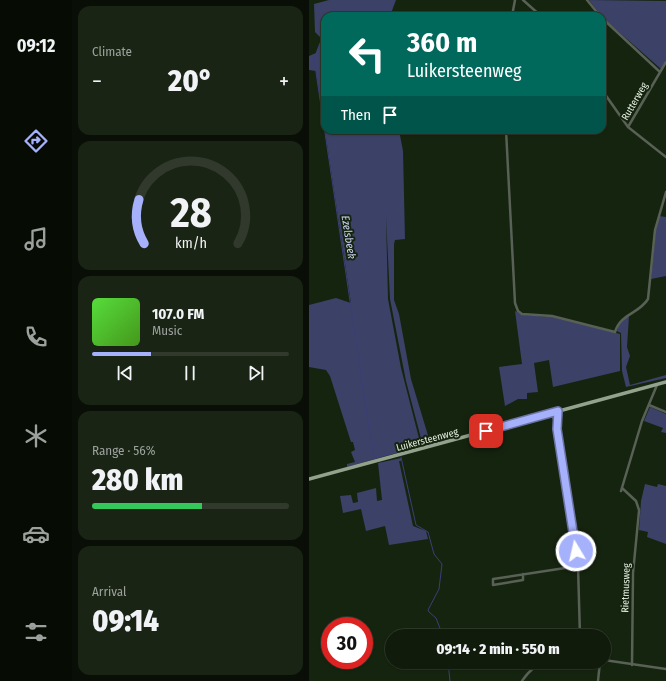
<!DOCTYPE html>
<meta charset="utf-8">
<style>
body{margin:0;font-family:"Fira Sans Condensed",sans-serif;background:#192414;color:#f1f3f6;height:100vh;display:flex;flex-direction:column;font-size:15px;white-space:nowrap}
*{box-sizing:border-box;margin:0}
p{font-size:13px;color:#9ca19d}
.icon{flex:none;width:22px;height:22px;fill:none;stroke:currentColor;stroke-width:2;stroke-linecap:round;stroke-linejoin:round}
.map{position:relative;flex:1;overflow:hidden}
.sheet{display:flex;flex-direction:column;gap:6px;padding:6px;background:#090f06;width:237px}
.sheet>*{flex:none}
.hud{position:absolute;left:12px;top:12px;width:285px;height:122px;border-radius:12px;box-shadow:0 1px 3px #0004,0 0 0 1px #30392c;background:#00695c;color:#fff;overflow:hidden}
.speed{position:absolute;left:12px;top:617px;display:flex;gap:8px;font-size:20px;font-weight:700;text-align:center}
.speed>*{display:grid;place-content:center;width:52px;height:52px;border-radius:50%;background:#101b0b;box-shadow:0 1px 3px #0004,0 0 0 1px #30392c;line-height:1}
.speed .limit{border:6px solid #d22;background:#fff;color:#111}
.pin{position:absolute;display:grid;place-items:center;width:34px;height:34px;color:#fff;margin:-17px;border-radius:8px;box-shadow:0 2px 6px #0006}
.me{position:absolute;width:44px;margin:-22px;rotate:351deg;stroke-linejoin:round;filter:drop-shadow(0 0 3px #0008)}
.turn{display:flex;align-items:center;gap:14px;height:84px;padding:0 20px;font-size:18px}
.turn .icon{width:52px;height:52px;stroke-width:2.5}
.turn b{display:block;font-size:28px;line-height:34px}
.then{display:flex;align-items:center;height:38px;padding:0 20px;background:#0003;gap:8px;font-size:15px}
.big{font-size:30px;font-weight:800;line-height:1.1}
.sheet .widget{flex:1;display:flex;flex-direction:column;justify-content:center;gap:6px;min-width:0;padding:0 14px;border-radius:12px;background:#192414}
.sheet .dial{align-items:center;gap:0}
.dial svg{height:104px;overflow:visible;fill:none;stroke:#30392c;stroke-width:7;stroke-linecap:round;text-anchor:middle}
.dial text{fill:#f1f3f6;stroke:none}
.song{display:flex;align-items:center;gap:12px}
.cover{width:48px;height:48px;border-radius:6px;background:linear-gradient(135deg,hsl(110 70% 55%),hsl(100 70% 35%))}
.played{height:4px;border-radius:2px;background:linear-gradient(90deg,#a6b1fc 30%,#30392c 30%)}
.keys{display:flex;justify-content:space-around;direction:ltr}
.heat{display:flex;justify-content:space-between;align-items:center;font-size:22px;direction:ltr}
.charge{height:6px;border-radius:3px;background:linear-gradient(90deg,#34c759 56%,#30392c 0)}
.trip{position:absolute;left:76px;top:629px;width:226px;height:40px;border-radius:20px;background:#101b0b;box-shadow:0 1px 3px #0004,0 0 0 1px #30392c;font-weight:800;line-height:40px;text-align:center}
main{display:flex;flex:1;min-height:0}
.menu{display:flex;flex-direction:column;width:72px;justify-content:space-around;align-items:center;background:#060b04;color:#9ca19d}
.menu .icon{width:28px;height:28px}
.menu .current{color:#a6b1fc}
.menu b{font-size:18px;color:#f1f3f6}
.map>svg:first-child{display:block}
</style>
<main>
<nav class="menu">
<b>09:12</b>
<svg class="icon current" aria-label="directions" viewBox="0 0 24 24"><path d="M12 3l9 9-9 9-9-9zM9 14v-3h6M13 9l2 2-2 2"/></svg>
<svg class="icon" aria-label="music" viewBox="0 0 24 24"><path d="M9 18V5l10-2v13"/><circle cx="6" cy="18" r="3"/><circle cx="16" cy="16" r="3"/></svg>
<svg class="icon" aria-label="phone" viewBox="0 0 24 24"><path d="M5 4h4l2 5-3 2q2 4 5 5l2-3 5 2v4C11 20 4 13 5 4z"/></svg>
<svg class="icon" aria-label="climate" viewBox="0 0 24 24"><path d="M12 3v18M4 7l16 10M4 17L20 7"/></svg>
<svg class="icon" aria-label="car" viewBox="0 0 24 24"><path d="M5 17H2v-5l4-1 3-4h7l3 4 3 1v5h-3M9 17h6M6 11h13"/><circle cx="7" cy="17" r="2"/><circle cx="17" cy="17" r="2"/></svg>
<svg class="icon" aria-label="filters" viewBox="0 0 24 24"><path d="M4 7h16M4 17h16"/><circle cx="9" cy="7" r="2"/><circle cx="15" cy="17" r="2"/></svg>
</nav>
<section class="sheet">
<div class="widget"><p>Climate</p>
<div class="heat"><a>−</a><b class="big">20°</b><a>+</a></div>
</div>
<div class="widget dial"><svg viewBox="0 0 100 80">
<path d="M14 69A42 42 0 1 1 86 69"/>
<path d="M14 69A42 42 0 0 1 10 35" stroke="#a6b1fc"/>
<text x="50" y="56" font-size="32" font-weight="700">28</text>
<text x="50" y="72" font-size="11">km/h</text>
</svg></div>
<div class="widget">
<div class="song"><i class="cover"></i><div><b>107.0 FM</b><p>Music</p></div></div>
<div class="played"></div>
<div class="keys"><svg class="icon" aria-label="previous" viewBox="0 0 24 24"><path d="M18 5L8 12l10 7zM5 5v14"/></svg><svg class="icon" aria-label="pause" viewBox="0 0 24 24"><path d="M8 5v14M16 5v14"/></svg><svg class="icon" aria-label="next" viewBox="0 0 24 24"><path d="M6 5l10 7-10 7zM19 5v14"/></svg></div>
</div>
<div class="widget"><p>Range · 56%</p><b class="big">280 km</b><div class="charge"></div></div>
<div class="widget"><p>Arrival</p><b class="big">09:14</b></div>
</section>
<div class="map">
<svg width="357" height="681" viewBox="0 0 357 681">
<rect width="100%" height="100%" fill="#15240f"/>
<!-- green -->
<path fill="#3c4167" d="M20 0H87L81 16H16V42L6 32 5 4Z
M280 0 357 1V60L352 69 293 17Z
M12 41 16 44V130H90L94 151 96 239 86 240 85 244V300L90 314 102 379 121 442 139 437 140 440 114 446 97 381 81 299 77 217 79 299 92 368 112 446 38 467V464L46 462 42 452 46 450 44 442H42L21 376 17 370 0 367V305L27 298 42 303 7 71 0 70V56L7 53Z
M350 216 357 217V276L342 279 347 229Z
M206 311 214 315 243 317 311 334V371L244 387 240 360 225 363 229 392 218 393V399H209L196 406 190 367 213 364Z
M320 316 318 347 321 356 317 367 321 385 357 375V378L317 387 313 371 312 333 308 331 310 323Z
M341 407 357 414V433L352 432 354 428 335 421Z
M92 458V461H90L104 526 117 531 119 539 80 545 76 526 57 531 52 509 34 513 31 496 42 495 44 503 49 502 48 493 67 488 68 501 73 500 69 463Z
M336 484 348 487 349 484 357 486V544L338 537 339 532 330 530 332 501Z"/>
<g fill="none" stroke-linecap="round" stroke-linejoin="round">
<!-- stream -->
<path stroke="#3a3f77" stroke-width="1" d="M80 16 85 0
M14 38 16 37
M11 43 5 59 61 435
M62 436 65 457 91 452
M92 457 107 525 119 532 125 554 133 564 130 589 119 610 120 612 127 618 134 636
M139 662 141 681"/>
<!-- minor -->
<path stroke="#596056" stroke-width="2.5" d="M214 0 232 16
M278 0 291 16
M203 16 206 0
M293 18 351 72
M293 90 319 127 357 157
M319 127 357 62
M197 130 206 303 209 311 213 314 243 316 306 332C312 313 330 314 339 299L346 230 357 192
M340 405 357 412
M243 413 248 429 269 566 271 636
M248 428 249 411
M313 488 327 501 330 510
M312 491 333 421 348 385
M214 574V580L184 585V579L269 566
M295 660 357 669
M323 665 324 573 330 511
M213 681C219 672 227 664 238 662
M289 681 291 662"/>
<!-- major -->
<path stroke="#92a28c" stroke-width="3.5" d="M0 479 357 382"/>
</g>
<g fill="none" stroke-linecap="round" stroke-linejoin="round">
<defs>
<path id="route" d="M177 431 249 411 248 429 267 551"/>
</defs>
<!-- route casing -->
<use href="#route" stroke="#6c73a4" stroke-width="10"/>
<!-- route -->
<use href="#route" stroke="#a6b1fc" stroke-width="7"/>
</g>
<g text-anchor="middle" stroke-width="4" stroke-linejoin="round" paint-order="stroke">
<!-- street labels -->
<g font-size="10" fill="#e6f0e2" stroke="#15240f">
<text transform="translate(325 101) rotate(-60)" y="4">Rutterweg</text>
<text transform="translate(118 439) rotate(-15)" y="4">Luikersteenweg</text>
<text transform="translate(316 588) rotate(-88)" y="4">Rietmusweg</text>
</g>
<!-- water labels -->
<g font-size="11" font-style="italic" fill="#d0d7fa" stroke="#15240f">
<text transform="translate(40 237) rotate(81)" y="4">Ezelsbeek</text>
</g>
</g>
</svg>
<div class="speed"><div class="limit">30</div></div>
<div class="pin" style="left:177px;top:431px;background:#d93025"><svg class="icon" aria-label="arrive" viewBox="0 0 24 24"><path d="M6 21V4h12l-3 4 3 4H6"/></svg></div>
<svg class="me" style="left:267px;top:551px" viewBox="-20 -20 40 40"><circle r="17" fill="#a6b1fc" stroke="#fff" stroke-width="3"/><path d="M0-11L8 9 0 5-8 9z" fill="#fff"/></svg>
<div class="trip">09:14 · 2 min · 550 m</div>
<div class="hud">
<div class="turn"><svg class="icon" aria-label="left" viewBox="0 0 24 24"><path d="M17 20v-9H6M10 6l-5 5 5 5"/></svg><div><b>360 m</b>Luikersteenweg</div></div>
<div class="then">Then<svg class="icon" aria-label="arrive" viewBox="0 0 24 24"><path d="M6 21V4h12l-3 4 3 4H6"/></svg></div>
</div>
</div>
</main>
